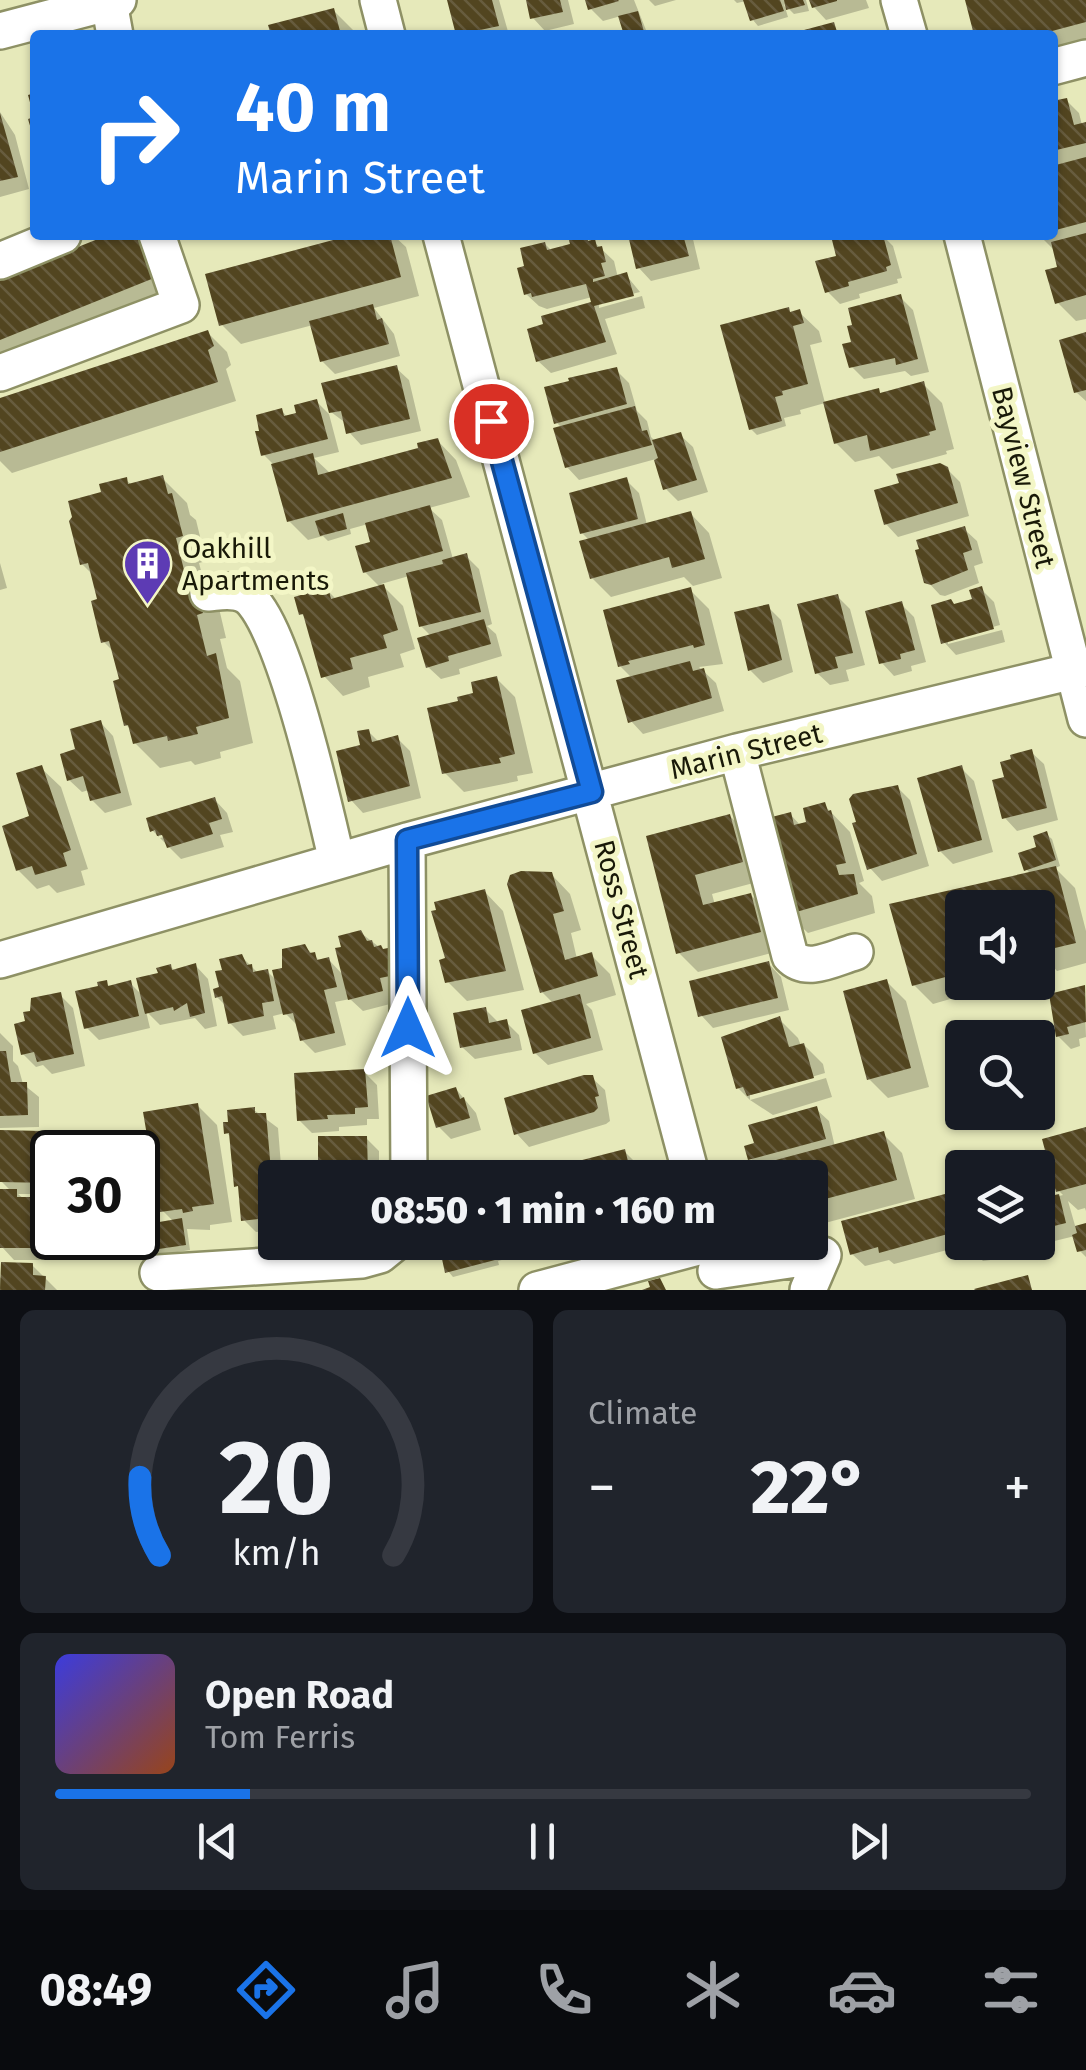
<!DOCTYPE html>
<meta charset="utf-8">
<style>
body{margin:0;font-family:"Fira Sans",sans-serif;background:#20242c;color:#f1f3f6;height:100vh;display:flex;flex-direction:column;font-size:38px;white-space:nowrap}
*{box-sizing:border-box;margin:0}
p{font-size:32px;color:#9ea1a6}
.icon{flex:none;width:55px;height:55px;fill:none;stroke:currentColor;stroke-width:2;stroke-linecap:round;stroke-linejoin:round}
.map{position:relative;height:1290px;overflow:hidden}
.sheet{display:flex;flex-direction:column;gap:20px;padding:20px;background:#0d0f14;flex:1}
.sheet>*{flex:none}
.hud{position:absolute;left:30px;top:30px;width:1028px;height:210px;border-radius:10px;box-shadow:0 2px 8px #0004;background:#1a73e8;color:#fff;overflow:hidden}
.fabs{position:absolute;left:945px;top:890px;display:grid;gap:20px}
.fabs a{display:grid;place-items:center;width:110px;height:110px;border-radius:10px;background:#171b24;box-shadow:0 2px 8px #0004;font-size:50px}
.speed{position:absolute;left:30px;top:1130px;display:flex;gap:20px;font-size:50px;font-weight:700;text-align:center}
.speed>*{display:grid;place-content:center;width:130px;height:130px;border-radius:50%;background:#171b24;box-shadow:0 2px 8px #0004;line-height:1}
.speed .limit{border:5px solid #111;border-radius:15px;background:#fff;color:#111}
.pin{position:absolute;display:grid;place-items:center;width:85px;height:85px;color:#fff;margin:-42px;border:5px solid #fff;border-radius:50%;box-shadow:0 2px 10px #0007}
.me{position:absolute;width:110px;margin:-55px;rotate:0deg;stroke-linejoin:round;filter:drop-shadow(0 0 8px #0008)}
.turn{display:flex;align-items:center;gap:35px;height:210px;padding:0 40px;font-size:45px}
.turn .icon{width:130px;height:130px;stroke-width:2.5}
.turn b{display:block;font-size:70px;line-height:85px}
.big{font-size:75px;font-weight:800;line-height:1.1}
.sheet .widget{flex:1;display:flex;flex-direction:column;justify-content:center;gap:15px;min-width:0;padding:0 35px;border-radius:15px;background:#20242c}
.sheet .dial{align-items:center;gap:0}
.dial svg{height:260px;overflow:visible;fill:none;stroke:#363941;stroke-width:7;stroke-linecap:round;text-anchor:middle}
.dial text{fill:#f1f3f6;stroke:none}
.song{display:flex;align-items:center;gap:30px}
.cover{width:120px;height:120px;border-radius:15px;background:linear-gradient(135deg,hsl(240 70% 55%),hsl(20 70% 35%))}
.played{height:10px;border-radius:5px;background:linear-gradient(90deg,#1a73e8 20%,#363941 20%)}
.keys{display:flex;justify-content:space-around;direction:ltr}
.heat{display:flex;justify-content:space-between;align-items:center;font-size:55px;direction:ltr}
.sheet .tiles{flex:1;display:grid;gap:20px;grid-template-columns:1fr 1fr}
.widget:last-child{grid-column:span 2}
.trip{position:absolute;left:258px;top:1160px;width:570px;height:100px;border-radius:10px;background:#171b24;box-shadow:0 2px 8px #0004;font-weight:800;line-height:100px;text-align:center}
.tab-bar{display:flex;height:160px;justify-content:space-around;align-items:center;background:#090b0e;color:#9ea1a6}
.tab-bar .icon{width:70px;height:70px}
.tab-bar .active{color:#1a73e8}
.tab-bar b{font-size:45px;color:#f1f3f6}
.map>svg:first-child{display:block}
</style>
<div class="map">
<svg width="1086" height="1290" viewBox="0 0 1086 1290">
<defs>
<pattern id="building-back-hatch" width="6" height="6" patternUnits="userSpaceOnUse" patternTransform="scale(2.5)"><rect width="6" height="6" fill="#524520"/><path d="M-1 5l2 2M0 0l6 6M5-1l2 2" fill="none" stroke="#675c3e"/></pattern>
</defs>
<rect width="100%" height="100%" fill="#e6e9ba"/>
<!-- shadow -->
<path fill="#0003" fill-rule="evenodd" d="M449 0H499L509 35H459Z
M527 0H568L574 24 545 31 533 18Z
M588 0H634L648 35H626L621 16 603 21 590 8Z
M649 0H676L655 6Z
M734 0H806L809 11 794 14 784 4 788 17 758 26 753 20 746 1 737 3Z
M818 0H866L869 8 826 20 814 7Z
M967 0H1086V46L1052 54V35H975Z
M333 10 358 35H274Z
M1066 100 1079 113 1082 125H1086V319L1076 321 1057 302 1060 268 1056 252 1039 235H1052V104Z
M0 112 15 135 29 189 0 197Z
M114 235 192 297 0 375V281Z
M361 235H393L406 247 419 296 374 308 394 334 400 356 335 374 322 361 313 325 241 344 222 325Z
M522 235H548L527 240Z
M630 235H692L700 269 651 281 639 268Z
M861 235H882L893 246 902 278 897 279 898 283 859 294 860 298 840 304 827 291 839 258Z
M585 238 590 243 594 242 614 261 618 278 626 275 640 292 599 302V308L642 296 645 308 605 319 617 354 551 373 538 361 594 303 592 297 547 309 539 306 526 294 527 268 545 244 552 251Z
M900 297 913 310 929 372 911 376 905 371 864 379 851 366 854 344Z
M788 310 792 314 799 312 819 331 822 342 810 345 825 403 800 410 801 414 784 418 786 426 757 435 751 429Z
M208 333 227 352 231 365 226 369 236 401 12 473 0 461V400Z
M1086 336V401L1076 392Z
M396 368 409 380 421 431 361 445 349 432 347 424 331 412Z
M616 370 629 383 637 411 647 421 651 437 655 441 680 435 693 447 708 492 678 501 665 488 656 459 579 480 567 467 562 428 556 422Z
M923 384 942 403 954 449 946 451 947 454 892 469 879 456 855 462 836 443 878 391 882 395Z
M317 402 329 414 339 452 314 458 331 474 422 449 437 440 456 460 470 497 429 508 442 520 453 559 466 556 479 569 492 624 487 626 496 634 502 656 459 669 460 674 441 679 428 667 431 636 421 626 409 576 381 584 403 606 415 649 400 654 404 667 368 677 370 687 343 696 324 676 307 620 302 614 327 590 337 600 380 587 365 572 373 544 368 524 350 529 351 534 328 541 323 536 308 540 289 521 274 465 264 455 282 411 288 418Z
M947 469 960 482 969 516 898 537 886 524 902 485Z
M162 478 187 503 190 515 196 520 206 561 199 563 207 593 218 604 226 638 220 639 227 668 240 681 253 743 220 752 221 758 195 765 191 761 160 768 135 743 132 730 126 725 122 681 115 653 104 642 100 601 93 575 82 564 105 494 126 480 132 485Z
M626 480 639 493 647 525 690 513 709 533 722 578 693 586 684 577 611 597 592 578 590 541 582 533Z
M964 529 977 541 983 563 974 566 979 583 945 596 940 595 927 581Z
M0 563 7 588 0 590Z
M981 589 994 602 1000 625 948 639V644L1002 630 1005 642 956 655 944 642 955 606 975 601Z
M690 590 709 609 723 664 699 667 716 683 724 711 643 734 631 721 632 678 620 666Z
M837 596 850 609 865 665 846 670 849 681 830 685 817 673Z
M901 604 914 617 926 662 911 666 912 671 894 676 882 663Z
M768 607 781 620 793 672 763 683 750 670Z
M496 678 515 697 533 773 517 776 518 781 464 792 445 773 462 703Z
M101 723 113 736 132 805 105 813 92 800 89 790 82 792 69 780 78 751Z
M368 731 379 742 397 738 410 751 421 798 363 813 351 800Z
M1031 752 1044 764 1058 820 1017 831 1005 818 1007 778Z
M41 768 61 787 88 869 81 871 85 885 57 893 49 885 37 889 18 870Z
M961 768 974 781 993 852 953 864 940 851Z
M897 787 910 800 929 866 882 881 870 868 859 824Z
M215 800 227 813 233 832 220 835 224 847 181 859 160 838 175 834 159 833V837L152 830Z
M824 805 850 832 864 881 859 883 872 896 875 913 808 933 788 914 781 880 790 814 801 826 809 823Z
M730 816 749 836 761 881 712 894 715 905 751 895 770 915 779 951 698 972 679 953 649 838Z
M1046 834 1052 839 1060 866 1055 868 1075 888 1086 931V963L1057 971 1038 951V908H962V982H968L971 993 933 1004 914 985 892 906 1031 874 1026 869Z
M551 874 570 894 581 930 571 933 577 959 591 955 610 974 616 995 586 1004 592 1010 603 1050 548 1065 535 1053 554 1004 542 992Z
M484 891 503 911 524 990 467 1001 448 982V960Z
M361 933 400 963 394 1003 363 1011 350 999 335 1002 346 1045 315 1053 302 1040 299 1027 285 1013 273 1016 276 1029 243 1036 230 1023 226 1006 217 997 241 956 258 973 267 971 278 982 284 970 304 946 321 962 329 960 344 976Z
M769 964 781 977 789 1010 713 1028 701 1015Z
M196 966 208 979 217 1026 205 1029 195 1018 160 1025 146 1011 150 1028 99 1040 86 1027 101 988 106 983 111 988 130 983 144 997 171 967 175 971Z
M886 981 906 1001 929 1087 888 1098 869 1079Z
M1084 988 1086 1037 1079 1039 1080 1046 1071 1049 1058 1036Z
M60 995 73 1008 85 1066 52 1074 43 1065 36 1067 23 1054 28 1023Z
M485 1009 499 1023 506 1022 519 1035 522 1050 475 1059 462 1047Z
M779 1019 798 1038 801 1046 804 1045 823 1064 825 1073 750 1095V1100L738 1088Z
M0 1033 13 1046V1061L18 1066 23 1084 39 1097V1127L0 1128Z
M1038 1061 1045 1077 1040 1079 1052 1121 1020 1130 1006 1112H1038Z
M364 1072 377 1085 379 1119H367V1125L339 1127V1131L312 1133 299 1120Z
M592 1078 605 1090 610 1121 606 1124 529 1147 517 1134Z
M826 1078 832 1097 773 1115 750 1100Z
M456 1089 476 1113 481 1130 451 1139 439 1127Z
M198 1106 217 1125 232 1222 210 1225V1230L187 1229 190 1250 160 1255 154 1249 174 1222 162 1210Z
M816 1109 829 1121 835 1147 883 1134 902 1153 915 1199 810 1227V1178L759 1167 751 1159Z
M254 1110 278 1128 282 1178H275V1230L256 1232 243 1219 232 1138 226 1132Z
M1086 1130V1211L1085 1208 1078 1210 1068 1201 1076 1229 1086 1226V1257L1080 1251 1075 1236 1038 1245 1035 1242 1038 1202 1063 1195 1059 1191Z
M0 1133 42 1134 53 1145 73 1146 80 1152H52V1194H18L24 1199 42 1200 52 1211 54 1248H42L43 1260H14L2 1247 0 1191H11L0 1180Z
M366 1138 379 1151V1178H320Z
M624 1151 643 1170 645 1178H525Z
M944 1197 957 1210 962 1242 966 1245 894 1264 889 1260 865 1266 852 1254ZM946 1208H951L961 1244 956 1245Z
M479 1242H568L498 1261 499 1265 453 1277 448 1271 486 1250Z
M974 1242H1000L1003 1254 997 1256 998 1259 983 1261 977 1255Z
M32 1265 57 1290H0V1278Z"/>
<!-- building -->
<path fill="url(#building-back-hatch)" d="M447 0H492L499 26 456 35Z
M526 0H560L563 12 530 19Z
M585 0H618L619 1 588 10Z
M743 0H780L784 11 750 21Z
M784 0H803L805 5 786 10Z
M809 0H837V1L812 8Z
M965 0H1086V22L1037 35H974Z
M334 8 341 35H271L268 25Z
M638 11 645 35H624L618 16Z
M834 22 838 35H789V34Z
M35 93V139H34L28 119 34 117 28 95Z
M1067 98 1074 125 1086 122V143L1052 151V101Z
M0 113 18 177 0 181Z
M1086 157V222L1052 231V166Z
M1086 233V295L1055 304 1045 270 1057 267 1051 242Z
M108 235H154L169 272 0 340V278Z
M352 235H390L401 277 219 326 205 274Z
M586 235 588 241 595 239 597 247 602 246 606 262 601 263 605 276 593 279V282L627 272 634 296 594 306 606 342 536 362 527 329 543 324 541 316 591 302 586 284 532 297 531 293 524 295 517 268 524 266 520 248 545 242 547 250 570 244 569 240Z
M628 235H683L689 256 636 269Z
M851 235H883L891 265 886 267 887 271 848 282 849 286 825 293 815 261 836 256 832 240Z
M901 294 918 359 896 365 895 358 849 368 842 344 851 342 847 326 852 325 848 308Z
M373 304 377 320 382 318 389 344 320 362 309 321Z
M789 307 790 312 800 309 804 323 793 326 808 384 782 391 783 395 775 397 782 421 749 430 720 325Z
M208 330 214 346 208 350 218 382 0 452V398Z
M1086 332V390L1074 393 1059 340Z
M397 365 410 419 346 434 341 411 329 413 321 383Z
M617 367 627 404 554 424 544 387 569 381 568 378Z
M924 381 936 430 929 432 930 435 870 451 867 435 834 444 823 402 879 388 880 393Z
M317 399 328 439 261 456 255 431H259L256 415 282 408 284 416 296 413 294 405Z
M635 406 642 431 647 430 652 445 565 468 553 428Z
M681 432 697 480 663 490 654 460 658 458 652 440Z
M438 438 452 478 287 522 271 464 313 453 318 475 418 448 417 443Z
M940 463 948 467 958 503 884 525 874 490 899 483 896 474Z
M163 475 168 494 172 493 183 536 176 538 186 578 194 576 203 613 197 615 207 656 216 653 229 718 196 727 198 734 168 741 167 736 133 744 128 725 124 726 113 681 119 679 109 641 101 643 91 601 97 599 88 563 80 565 69 521 72 517 68 501 101 492 99 484 127 477 128 484Z
M627 477 638 519 580 534 569 493Z
M430 505 443 551 363 573 355 546 370 542 365 523Z
M691 511 705 559 672 568 669 557 590 579 579 541Z
M343 513 347 529 320 536 315 521Z
M965 526 972 550 963 553 968 570 931 585 924 583 915 550 919 549 916 540Z
M467 553 481 612 419 627 406 573 443 564 442 560Z
M384 584 398 630 383 635 387 648 350 658 353 669 321 678 303 614 299 615 294 597 328 587 331 599Z
M982 586 994 629 941 644 931 605 951 599 954 604 972 599 969 590Z
M691 587 705 645 694 648 693 645 628 661 630 664 618 667 603 610Z
M838 594 853 653 835 657 838 668 815 674 797 604Z
M902 601 915 650 900 654 901 659 879 664 865 611Z
M769 604 782 660 748 671 734 612Z
M484 619 491 644 448 656 449 661 426 668 417 638Z
M690 661 693 671 704 668 712 698 628 723 616 680Z
M497 676 515 754 499 758 501 763 442 774 427 708 458 701 457 697 473 693 471 682Z
M101 720 121 793 90 801 83 776 67 781 60 754 75 749 70 729Z
M369 729 372 742 398 735 410 786 348 802 336 751 360 745 357 731Z
M1032 749 1047 808 1002 819 992 780 1004 777 1000 762 1011 759 1010 755Z
M42 765 71 850 63 853 67 866 35 875 32 866 16 871 2 826 29 816 16 773Z
M962 765 982 840 938 852 917 778Z
M898 785 917 854 867 870 852 823 856 822 849 799 853 794Z
M215 797 222 819 209 823 213 834 167 848 162 835 157 836 155 830 150 832 146 818Z
M825 802 828 811 831 810 846 863 836 865 839 875 854 874 858 894 786 915 779 891 792 887 789 878 779 881 764 819 791 812 794 825 806 822 803 808Z
M730 814 743 862 695 875 703 905 751 893 761 932 676 954 646 836Z
M1047 831 1056 860 1024 871 1018 853 1036 847 1033 836Z
M1056 866 1076 943 1038 952V908H962V938L946 942 953 975 912 986 889 904Z
M521 871 552 872 564 911 553 914 565 960 592 952 598 976 540 993 507 884 510 875Z
M485 889 506 971 445 983 439 960 445 958 431 911 436 910 434 902Z
M361 930 367 941 372 940 374 947 381 945 383 949 388 948 395 975 380 978 383 991 348 1000 335 948 341 947 338 936Z
M305 944 310 953 315 952 317 960 329 957 337 987 324 990 335 1033 300 1041 293 1013 283 1015 272 970 282 968V949Z
M242 954 247 965 252 964 253 972 268 969 274 1001 262 1003 264 1016 228 1024 222 996 215 998 213 989 219 987 215 971 222 970 219 959Z
M769 961 778 998 698 1017 689 981Z
M196 963 205 1013 190 1017 187 1003 174 1011 173 1007 145 1014 136 978 158 973 156 968 171 964 172 970Z
M887 979 911 1068 867 1080 843 991Z
M107 980 108 986 131 980 139 1016 84 1029 75 991 98 986 97 982Z
M1085 985 1086 1022 1067 1027 1069 1034 1056 1037 1049 994Z
M61 992 74 1054 37 1062 34 1052 21 1055 14 1024 25 1021 23 1012 30 1011 31 998Z
M580 994 591 1038 533 1054 521 1010Z
M486 1007 489 1023 507 1019 511 1038 460 1048 453 1013Z
M780 1016 789 1047 804 1043 814 1078 747 1096 743 1087 736 1089 721 1037Z
M0 1051H6L11 1082H27L28 1115 0 1116Z
M365 1069 368 1107 355 1108V1114L327 1115 328 1119 297 1121 294 1073Z
M584 1075H593L599 1096 595 1097 598 1108 594 1112 514 1135 504 1098Z
M456 1087 460 1099 464 1097 470 1118 436 1128 426 1096Z
M198 1103 214 1204 192 1207 193 1211 183 1213 182 1209 160 1212 143 1112Z
M817 1106 826 1139 748 1160 744 1146 754 1143 748 1125Z
M255 1107V1113H266L275 1217 241 1221 238 1186 234 1187 229 1133 224 1134 223 1122H228L227 1110Z
M1086 1127V1184L1056 1192 1042 1139Z
M0 1130 43 1131V1161H49V1142L74 1143V1152H52V1183L0 1182Z
M884 1131 897 1180 810 1203V1178H749L746 1168Z
M318 1136H367L368 1174H361V1178H318Z
M625 1149 632 1178H520V1176Z
M0 1189H17V1197H43L42 1236H31V1248H0Z
M945 1194 955 1232 879 1253 878 1247 850 1255 841 1221Z
M1059 1194 1066 1223 1038 1230V1199Z
M182 1218 186 1245 152 1250 148 1224Z
M1086 1223V1250L1077 1252 1072 1235 1077 1233 1075 1226Z
M972 1242H997L999 1249 993 1250 994 1254 979 1258 975 1256Z
M491 1246 495 1260 445 1273 442 1259Z
M1 1262 33 1263V1275L46 1276 45 1290H0Z
M1028 1275 1032 1290H975L974 1289Z
M660 1278 666 1290H642L650 1287 648 1281Z"/>
<g fill="none" stroke-linecap="round" stroke-linejoin="round">
<defs>
<path id="minor" d="M378 0 387 35
M899 0 909 35
M109 2 115 35
M0 31 118 0
M1052 67 1086 58
M441 235 692 1178
M962 235 1086 719
M0 261 63 235
M0 373 181 305 157 235
M208 593C220 592 233 589 245 595 282 614 326 815 337 861
M737 752 790 956C807 974 834 958 855 952
M407 841 409 1178
M0 960 407 841 737 752 1086 668
M716 1271 823 1255 808 1290
M158 1273 362 1260 380 1255 396 1242
M537 1290 709 1244"/>
</defs>
<!-- minor casing -->
<use href="#minor" stroke="#8e9165" stroke-width="40"/>
<!-- minor -->
<use href="#minor" stroke="#fff" stroke-width="35"/>
</g>
<g fill="none" stroke-linecap="round" stroke-linejoin="round">
<defs>
<path id="route" d="M408 1028 407 840 592 792 491 421"/>
</defs>
<!-- route casing -->
<use href="#route" stroke="#114b97" stroke-width="25"/>
<!-- route -->
<use href="#route" stroke="#1a73e8" stroke-width="18"/>
</g>
<!-- icons -->
<defs>
<symbol id="building-pin" viewBox="-11 -11 22 30"><path d="M0 17L-7.5 6A9.5 9.5 0 1 1 7.5 6Z" fill="#5d3bb4" stroke="#f3f6c6"/><path d="M-4-6H4V6H1V3H-1V6H-4ZM-2.5-4.3h1.7v1.8h-1.7ZM.8-4.3h1.7v1.8H.8ZM-2.5-1h1.7V.8h-1.7ZM.8-1h1.7V.8H.8Z" fill="#fff"/></symbol>
</defs>
<g fill-rule="evenodd">
<use href="#building-pin" x="120" y="536" width="55" height="75"/>
</g>
<g text-anchor="middle" stroke-width="10" stroke-linejoin="round" paint-order="stroke">
<!-- street labels -->
<g font-size="28" fill="#191908" stroke="#f3f6c6">
<text transform="translate(1024 477) rotate(76)" y="10">Bayview Street</text>
<text transform="translate(746 751) rotate(-14)" y="10">Marin Street</text>
<text transform="translate(622 909) rotate(75)" y="10">Ross Street</text>
</g>
<!-- poi labels -->
<g font-size="28" fill="#191908" stroke="#f3f6c6" text-anchor="start">
<text x="182" y="558">Oakhill<tspan x="182" dy="32">Apartments</tspan></text>
</g>
</g>
</svg>
<div class="fabs">
<a><svg class="icon" aria-label="sound" viewBox="0 0 24 24"><path d="M4 9h4l5-4v14l-5-4H4zM17 9q2 3 0 6"/></svg></a>
<a><svg class="icon" aria-label="search" viewBox="0 0 24 24"><circle cx="10" cy="10" r="6"/><path d="M15 15l6 6"/></svg></a>
<a><svg class="icon" aria-label="layers" viewBox="0 0 24 24"><path d="M12 4l9 5-9 5-9-5zM3 14l9 5 9-5"/></svg></a>
</div>
<div class="speed"><div class="limit">30</div></div>
<div class="pin" style="left:491px;top:421px;background:#d93025"><svg class="icon" aria-label="arrive" viewBox="0 0 24 24"><path d="M6 21V4h12l-3 4 3 4H6"/></svg></div>
<svg class="me" style="left:408px;top:1028px" viewBox="-20 -20 40 40"><path d="M0-17L14 15 0 8-14 15z" fill="#1a73e8" stroke="#fff" stroke-width="4"/></svg>
<div class="trip">08:50 · 1 min · 160 m</div>
<div class="hud">
<div class="turn"><svg class="icon" aria-label="right" viewBox="0 0 24 24"><path d="M7 20v-9h11M14 6l5 5-5 5"/></svg><div><b>40 m</b>Marin Street</div></div>
</div>
</div>
<section class="sheet">
<div class="tiles">
<div class="widget dial"><svg viewBox="0 0 100 80">
<path d="M14 69A42 42 0 1 1 86 69"/>
<path d="M14 69A42 42 0 0 1 8 45" stroke="#1a73e8"/>
<text x="50" y="56" font-size="32" font-weight="700">20</text>
<text x="50" y="72" font-size="11">km/h</text>
</svg></div>
<div class="widget"><p>Climate</p>
<div class="heat"><a>−</a><b class="big">22°</b><a>+</a></div>
</div>
<div class="widget">
<div class="song"><i class="cover"></i><div><b>Open Road</b><p>Tom Ferris</p></div></div>
<div class="played"></div>
<div class="keys"><svg class="icon" aria-label="previous" viewBox="0 0 24 24"><path d="M18 5L8 12l10 7zM5 5v14"/></svg><svg class="icon" aria-label="pause" viewBox="0 0 24 24"><path d="M8 5v14M16 5v14"/></svg><svg class="icon" aria-label="next" viewBox="0 0 24 24"><path d="M6 5l10 7-10 7zM19 5v14"/></svg></div>
</div>
</div>
</section>
<nav class="tab-bar">
<b>08:49</b>
<svg class="icon active" aria-label="directions" viewBox="0 0 24 24"><path d="M12 3l9 9-9 9-9-9zM9 14v-3h6M13 9l2 2-2 2"/></svg>
<svg class="icon" aria-label="music" viewBox="0 0 24 24"><path d="M9 18V5l10-2v13"/><circle cx="6" cy="18" r="3"/><circle cx="16" cy="16" r="3"/></svg>
<svg class="icon" aria-label="phone" viewBox="0 0 24 24"><path d="M5 4h4l2 5-3 2q2 4 5 5l2-3 5 2v4C11 20 4 13 5 4z"/></svg>
<svg class="icon" aria-label="climate" viewBox="0 0 24 24"><path d="M12 3v18M4 7l16 10M4 17L20 7"/></svg>
<svg class="icon" aria-label="car" viewBox="0 0 24 24"><path d="M5 17H2v-5l4-1 3-4h7l3 4 3 1v5h-3M9 17h6M6 11h13"/><circle cx="7" cy="17" r="2"/><circle cx="17" cy="17" r="2"/></svg>
<svg class="icon" aria-label="filters" viewBox="0 0 24 24"><path d="M4 7h16M4 17h16"/><circle cx="9" cy="7" r="2"/><circle cx="15" cy="17" r="2"/></svg>
</nav>
